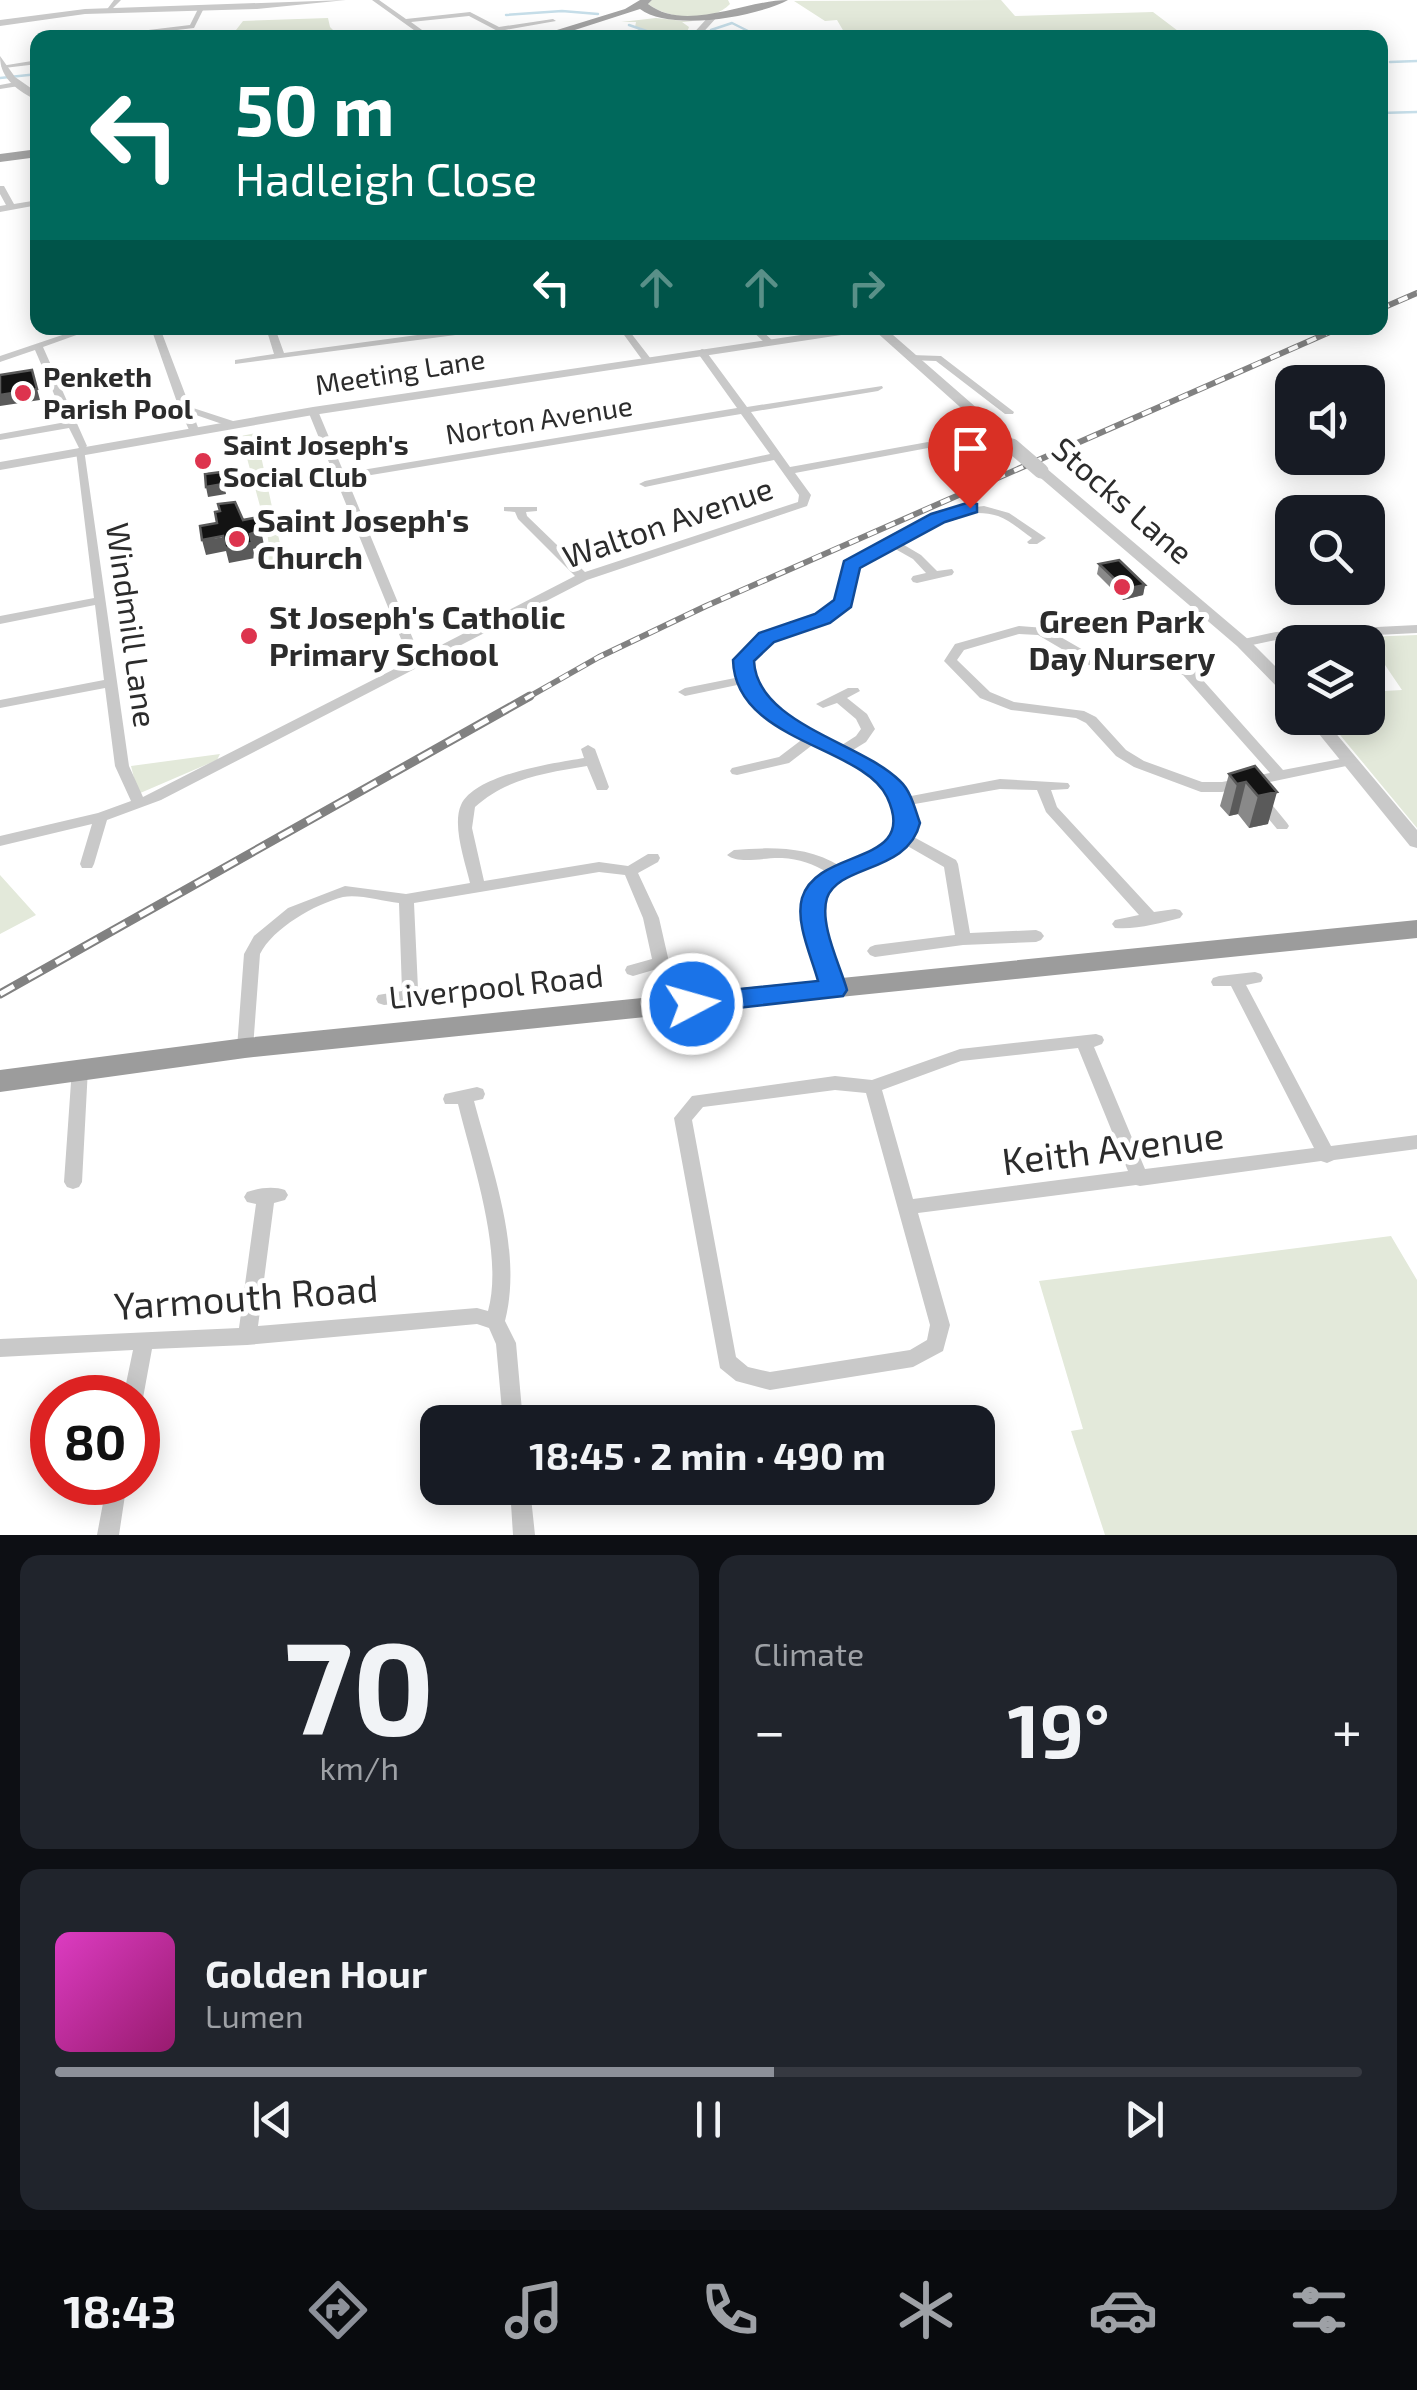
<!DOCTYPE html>
<meta charset="utf-8">
<style>
body{margin:0;font-family:"Exo 2",sans-serif;background:#20242c;color:#f1f3f6;height:100vh;display:flex;flex-direction:column;font-size:38px;white-space:nowrap}
*{box-sizing:border-box;margin:0}
p{font-size:32px;color:#9ea1a6}
.icon{flex:none;width:55px;height:55px;fill:none;stroke:currentColor;stroke-width:2;stroke-linecap:round;stroke-linejoin:round}
.map{position:relative;height:1535px;overflow:hidden}
.panel{display:flex;flex-direction:column;gap:20px;padding:20px;background:#0d0f14;flex:1}
.panel>*{flex:none}
.banner{position:absolute;left:30px;top:30px;width:1358px;height:305px;border-radius:20px;box-shadow:0 5px 25px #0003;background:#00695c;color:#fff;overflow:hidden}
.controls{position:absolute;left:1275px;top:365px;display:grid;gap:20px}
.controls a{display:grid;place-items:center;width:110px;height:110px;border-radius:20px;background:#171b24;box-shadow:0 5px 25px #0003;font-size:50px}
.speed{position:absolute;left:30px;top:1375px;display:flex;gap:20px;font-size:50px;font-weight:700;text-align:center}
.speed>*{display:grid;place-content:center;width:130px;height:130px;border-radius:50%;background:#171b24;box-shadow:0 5px 25px #0003;line-height:1}
.speed .limit{border:15px solid #d22;background:#fff;color:#111}
.pin{position:absolute;display:grid;place-items:center;width:85px;height:85px;color:#fff;margin:-102px -42px;border-radius:50% 50% 50% 0;rotate:-45deg;box-shadow:0 0 10px #0007}
.pin .icon{rotate:45deg}
.me{position:absolute;width:110px;margin:-55px;rotate:84deg;stroke-linejoin:round;filter:drop-shadow(0 0 8px #0008)}
.turn{display:flex;align-items:center;gap:35px;height:210px;padding:0 40px;font-size:45px}
.turn .icon{width:130px;height:130px;stroke-width:2.5}
.turn b{display:block;font-size:70px;line-height:85px}
.lanes{display:flex;align-items:center;height:95px;padding:0 40px;background:#0003;justify-content:center;gap:50px;direction:ltr}
.lanes .off{opacity:.35}
.big{font-size:75px;font-weight:700;line-height:1.1}
.panel .tile{flex:1;display:flex;flex-direction:column;justify-content:center;gap:15px;min-width:0;padding:0 35px;border-radius:20px;background:#20242c}
.panel .dial{align-items:center;gap:0}
.dial b{font-size:130px;line-height:1}
.song{display:flex;align-items:center;gap:30px}
.cover{width:120px;height:120px;border-radius:15px;background:linear-gradient(135deg,hsl(310 70% 55%),hsl(320 70% 35%))}
.played{height:10px;border-radius:5px;background:linear-gradient(90deg,#8c9099 55%,#363941 55%)}
.keys{display:flex;justify-content:space-around;direction:ltr}
.heat{display:flex;justify-content:space-between;align-items:center;font-size:55px;direction:ltr}
.panel .tiles{flex:1;display:grid;gap:20px;grid-template-columns:1fr 1fr}
.tile:last-child{grid-column:span 2}
.trip{position:absolute;left:420px;top:1405px;width:575px;height:100px;border-radius:20px;background:#171b24;box-shadow:0 5px 25px #0003;font-weight:700;line-height:100px;text-align:center}
.dock{display:flex;height:160px;justify-content:space-around;align-items:center;background:#090b0e;color:#9ea1a6}
.dock .icon{width:70px;height:70px}
.dock .current{color:#8c9099}
.dock b{font-size:45px;color:#f1f3f6}
.map>svg:first-child{display:block}
</style>
<div class="map">
<svg width="1417" height="1535" viewBox="0 0 1417 1535">
<rect width="100%" height="100%" fill="#fff"/>
<!-- green -->
<path fill="#e3e9da" d="M652 0H728L730 4C711 24 668 19 648 4Z
M1001 0 1015 16 1153 12 1186 37H847L837 20 825 21 794 1Z
M328 18 330 27 340 37H186L236 30 243 21Z
M656 18 693 22H682L689 27 685 37 648 38 635 27 636 22H621Z
M256 433 284 562H264L262 548 269 546 267 532 241 436Z
M1417 635V828L1326 718H1368V692L1402 690 1366 637Z
M220 754 217 760 138 794 131 766Z
M0 875 36 915 0 934Z
M1391 1236 1417 1280V1535H1105L1071 1431 1083 1429 1039 1281Z"/>
<g fill="none" stroke-linecap="round" stroke-linejoin="round">
<!-- stream -->
<path stroke="#c6dee9" stroke-width="2.5" d="M506 15 562 11 598 14
M629 25 658 35 688 32
M711 30 732 23 762 38
M361 38 401 32
M1390 62 1417 61
M0 78 38 74
M1380 113 1417 112"/>
<!-- minor -->
<path fill="#c9c9c9" fill-rule="evenodd" d="M114 0H121L109 12H105Z
M372 0H379L406 19 470 12 499 27 553 19 556 21 505 30 513 35V38L509 37 469 16 411 22 433 38H425Z
M198 9 203 10 194 28 109 38H82L190 25Z
M38 60V64L4 68 1 66Z
M16 82 20 84 19 86 0 89V85Z
M0 186H4L14 204 38 200V205L0 212V206L6 205 0 194Z
M83 328H96L43 347 87 446 84 449 129 766 143 797 410 661 308 411 309 409 313 408 318 411 344 473 737 408 697 352 702 349 705 350 747 407 882 386 883 388 878 391 751 412 790 467 928 442 933 445 928 448 795 473 811 495 807 506 587 580 161 800 107 820 94 864 92 868H82L80 864 92 824 0 846V836L98 813 131 801 115 766 105 688 0 708V700L104 680 95 605 0 624V616L94 598 76 451 79 448 69 428 0 440V434L66 422 35 350 0 362V356ZM741 414 770 454 645 481 639 484 645 487 774 460 799 495 798 502 585 572 527 516 526 512 537 511V507H504V511L515 512 518 519 575 576 420 656 347 479Z
M151 328H160L190 407 236 422V426H228L193 414 199 430 194 433 190 432 179 408Z
M266 328H275L284 353 469 328H491L486 331 235 364V360L274 354Z
M619 328H627L651 359 649 361H643Z
M749 328H759L774 342 766 344Z
M911 355 941 356 1014 412 1013 414H1005L936 361 908 360 906 358Z
M984 506 1009 513 1046 538 1037 544H1029L1027 542 1032 538C1021 531 1010 520 998 516 965 505 926 526 899 542L921 555 937 571 952 569 954 572 952 575 917 583 913 582 911 579 913 576 926 573 913 559 890 546 887 548 857 567 847 606C816 627 776 632 749 661 751 668 752 677 755 685 768 718 813 732 842 745L856 736 861 729 856 719 837 703 823 708 816 704 848 688H858L860 691 847 698 867 714 875 729 866 742 853 750C878 763 890 774 906 797L1000 779 1068 783 1070 786 1068 789 1051 790 1057 807 1154 912 1175 909 1180 910 1183 914 1180 918C1160 923 1136 930 1115 928L1112 924 1115 920 1139 915 1046 812 1037 790 1000 789 909 805 914 822 910 835 956 860 958 864 970 933 1036 930 1041 932 1044 936 1041 940 1036 942 963 945 875 957 870 955 867 951 870 947 875 945 955 935 944 867 904 844C890 858 872 863 855 871 797 898 825 943 842 989L840 993 834 995 828 993C811 956 788 903 828 873 814 864 799 859 782 858 765 857 739 865 727 855L734 850C771 847 807 846 840 866 856 858 886 852 896 836 900 829 899 820 897 812 887 774 847 758 815 743L789 763 737 775 732 774 730 771 732 768 779 757 804 738C778 725 755 711 742 684L685 696 678 692 685 688 740 677 737 660C763 628 804 623 837 601L845 565C880 535 937 510 984 506Z
M1417 625V633L1276 640 1243 647 1237 643 1239 640 1276 632Z
M1019 626 1045 628 1097 658 1165 659 1193 669 1283 770 1351 757 1358 761 1351 765 1222 792H1201L1134 767 1116 756 1086 723 1076 718 1011 710 980 698 944 661 955 644ZM1019 634 1038 635 1089 665 1163 667 1183 675 1270 773 1222 782H1202L1144 761 1126 750 1096 717 1084 711 1014 702 990 692 957 660 964 650Z
M588 745 595 749 609 787 607 790H597L587 766C546 773 507 778 475 807L472 828 484 881 599 862 628 866 648 854H658L660 858 658 862 638 873 659 918 669 962 676 975 674 979H662L657 969 633 976 627 974 625 970 627 966 652 959 643 918 625 875 599 872 414 903 418 989 450 986 456 988 458 992 456 996 450 998 384 1005 378 1003 376 999 378 995 402 991 399 903C382 901 359 894 343 897 315 904 273 928 260 954L253 1048 251 1052 245 1054 239 1052 237 1048 244 954 254 936 288 908 345 886 406 894 470 883C465 862 452 825 461 805 475 774 555 763 584 758L581 749Z
M1259 793 1264 795 1287 823 1289 826 1287 829H1277L1254 801 1252 798Z
M1255 972 1261 974 1263 978 1261 982 1246 985 1331 1146 1417 1135V1149L1334 1160 1327 1163 1321 1161 1140 1186 1136 1185 918 1213 950 1325 943 1351 913 1367 770 1390 736 1381 720 1368 674 1118 692 1096 835 1076 872 1080 960 1049 1096 1034 1102 1036 1104 1040 1102 1044 1094 1047 1145 1169 1314 1148 1231 986H1213L1211 982 1213 978 1219 976ZM1078 1048 1128 1171 913 1199 882 1090 961 1061ZM835 1090 866 1093 930 1325 927 1340 910 1350 770 1372 748 1367 736 1357 692 1120 703 1107Z
M80 1062 86 1063 88 1068 82 1182 79 1187 73 1189 67 1187 64 1182 72 1068 74 1063Z
M477 1087 483 1089 485 1094 483 1099 474 1101C492 1169 523 1251 505 1321L516 1343 523 1422H503L496 1344 489 1328 477 1324 247 1345 152 1349 143 1398 138 1405V1398H123L133 1350 0 1357V1339L239 1328 256 1204 247 1202 244 1197 247 1192C258 1188 274 1186 285 1190L288 1195 285 1200 274 1203 258 1326 477 1308 488 1311C504 1254 472 1161 458 1104H445L443 1099 445 1094Z
M107 1482H127L119 1535H97Z
M510 1488H530L535 1535H513Z"/>
<!-- tertiary -->
<path fill="#c9c9c9" fill-rule="evenodd" d="M346 0 257 9 85 14 0 26V20L85 9Z
M711 14 718 16 698 38H689Z
M0 56 15 77 38 93V101C19 91 0 80 0 56Z
M848 328H885L1017 443V449H1007L874 330 313 415 0 470V462L313 407Z
M1041 467 1046 468 1249 640 1292 683V697L1286 696 1237 646 1036 474 1034 471Z
M1306 718H1323L1417 830V848L1410 846Z"/>
<!-- primary -->
<path fill="#a4a4a4" fill-rule="evenodd" d="M640 0H652L648 4C686 33 745 0 788 0 756 17 671 32 640 9L550 38H531L625 9Z
M38 149V157L0 162V154Z"/>
<!-- trunk -->
<path fill="#9c9c9c" fill-rule="evenodd" d="M1417 920V938L245 1058 0 1092V1070L245 1038Z"/>
<defs>
<path id="rail-far1" d="M1380 309 1417 293
M525 699 599 657 706 606 1339 328"/>
<path id="rail" d="M0 994 530 696"/>
</defs>
<!-- rail-far1 casing -->
<use href="#rail-far1" stroke="#818181" stroke-width="6"/>
<!-- rail casing -->
<use href="#rail" stroke="#818181" stroke-width="9"/>
<!-- rail-far1 -->
<use href="#rail-far1" stroke="#fff" stroke-width="4" stroke-dasharray="10" stroke-linecap="butt"/>
<!-- rail -->
<use href="#rail" stroke="#fff" stroke-width="5" stroke-dasharray="16" stroke-linecap="butt"/>
<!-- tertiary-bridge -->
<path stroke="#c9c9c9" stroke-width="15" d="M1012 446 1041 471"/>
</g>
<!-- wall -->
<path fill="#898989" d="M38 111V127L34 123 31 112Z
M1099 564 1145 585 1143 595 1123 600 1097 574Z
M1368 644 1377 657 1373 668H1368Z
M1255 766 1268 824 1249 828 1238 814 1229 816 1220 806 1229 774Z"/>
<!-- shaded-wall -->
<path fill="#5a5a5a" d="M32 370 40 400 0 406V395Z
M222 472 226 494 208 497 206 487Z
M261 530 264 545 253 549 255 558 229 563 226 551 206 555 202 540 250 534Z
M1145 585 1143 595 1123 600 1125 589Z
M1246 782 1238 814 1229 816 1237 784Z
M1277 792 1268 824 1249 828 1258 796Z"/>
<!-- building -->
<path fill="#131313" stroke="#5a5a5a" stroke-width="2.5" d="M32 370 37 389 0 395V375Z
M222 472 223 484 206 487 205 474Z
M235 502 243 520 258 517 261 530 250 534 252 543 225 548 223 536 202 540 200 526 217 523 215 512 220 511 218 504Z
M1119 560 1145 585 1125 589 1099 564Z
M1354 637 1358 642H1342L1339 638Z
M1368 644 1377 657 1368 658Z
M1255 766 1277 792 1258 796 1246 782 1237 784 1229 774Z"/>
<!-- route -->
<path fill="#1a73e8" stroke="#114b97" stroke-width="2.5" d="M970 502 977 504V512L945 522 860 568 851 607 830 623 774 642 754 661C757 724 861 742 900 781 911 791 915 809 920 823 908 873 839 864 827 898 819 924 840 965 847 990L843 996 692 1013 682 1011 678 1004 682 996 692 994 818 981C812 958 795 923 802 898 818 846 920 867 887 797 863 746 735 742 733 660L759 633 815 614 834 600 844 561 931 514Z"/>
<!-- markers -->
<g fill="#dd344e" stroke="#fff" stroke-width="4">
<circle cx="23" cy="393" r="10"/>
<circle cx="203" cy="461" r="10"/>
<circle cx="237" cy="539" r="10"/>
<circle cx="1122" cy="587" r="10"/>
<circle cx="249" cy="636" r="10"/>
</g>
<g text-anchor="middle" stroke-width="10" stroke-linejoin="round" paint-order="stroke">
<!-- far-street labels -->
<g font-size="28" fill="#2c2c2c" stroke="#fff">
<text transform="translate(400 372) rotate(-9)" y="10">Meeting Lane</text>
<text transform="translate(539 420) rotate(-9)" y="10">Norton Avenue</text>
</g>
<!-- far-poi labels -->
<g font-size="28" font-weight="bold" fill="#2c2c2c" stroke="#fff" text-anchor="start">
<text x="43" y="387">Penketh<tspan x="43" dy="32">Parish Pool</tspan></text>
<text x="223" y="455">Saint Joseph's<tspan x="223" dy="32">Social Club</tspan></text>
</g>
<!-- street labels -->
<g font-size="32" fill="#2c2c2c" stroke="#fff">
<text transform="translate(1122 501) rotate(41)" y="11">Stocks Lane</text>
<text transform="translate(668 523) rotate(-19)" y="11">Walton Avenue</text>
<text transform="translate(131 625) rotate(82)" y="11">Windmill Lane</text>
<text transform="translate(496 987) rotate(-6)" y="11">Liverpool Road</text>
</g>
<!-- poi labels -->
<g font-size="32" font-weight="bold" fill="#2c2c2c" stroke="#fff" text-anchor="start">
<text x="257" y="532">Saint Joseph's<tspan x="257" dy="37">Church</tspan></text>
<text x="269" y="629">St Joseph's Catholic<tspan x="269" dy="37">Primary School</tspan></text>
<text x="1122" y="633" text-anchor="middle">Green Park<tspan x="1122" dy="37">Day Nursery</tspan></text>
</g>
<!-- near-street labels -->
<g font-size="38" fill="#2c2c2c" stroke="#fff">
<text transform="translate(1113 1149) rotate(-7)" y="13">Keith Avenue</text>
<text transform="translate(246 1298) rotate(-4)" y="13">Yarmouth Road</text>
</g>
</g>
</svg>
<div class="controls">
<a><svg class="icon" aria-label="sound" viewBox="0 0 24 24"><path d="M4 9h4l5-4v14l-5-4H4zM17 9q2 3 0 6"/></svg></a>
<a><svg class="icon" aria-label="search" viewBox="0 0 24 24"><circle cx="10" cy="10" r="6"/><path d="M15 15l6 6"/></svg></a>
<a><svg class="icon" aria-label="layers" viewBox="0 0 24 24"><path d="M12 4l9 5-9 5-9-5zM3 14l9 5 9-5"/></svg></a>
</div>
<div class="speed"><div class="limit">80</div></div>
<div class="pin" style="left:970px;top:508px;background:#d93025"><svg class="icon" aria-label="arrive" viewBox="0 0 24 24"><path d="M6 21V4h12l-3 4 3 4H6"/></svg></div>
<svg class="me" style="left:692px;top:1004px" viewBox="-20 -20 40 40"><circle r="17" fill="#1a73e8" stroke="#fff" stroke-width="3"/><path d="M0-11L8 9 0 5-8 9z" fill="#fff"/></svg>
<div class="trip">18:45 · 2 min · 490 m</div>
<div class="banner">
<div class="turn"><svg class="icon" aria-label="left" viewBox="0 0 24 24"><path d="M17 20v-9H6M10 6l-5 5 5 5"/></svg><div><b>50 m</b>Hadleigh Close</div></div>
<div class="lanes"><svg class="icon" aria-label="left" viewBox="0 0 24 24"><path d="M17 20v-9H6M10 6l-5 5 5 5"/></svg><svg class="icon off" aria-label="ahead" viewBox="0 0 24 24"><path d="M12 20V5M6 11l6-6 6 6"/></svg><svg class="icon off" aria-label="ahead" viewBox="0 0 24 24"><path d="M12 20V5M6 11l6-6 6 6"/></svg><svg class="icon off" aria-label="right" viewBox="0 0 24 24"><path d="M7 20v-9h11M14 6l5 5-5 5"/></svg></div>
</div>
</div>
<section class="panel">
<div class="tiles">
<div class="tile dial"><b>70</b><p>km/h</p></div>
<div class="tile"><p>Climate</p>
<div class="heat"><a>−</a><b class="big">19°</b><a>+</a></div>
</div>
<div class="tile">
<div class="song"><i class="cover"></i><div><b>Golden Hour</b><p>Lumen</p></div></div>
<div class="played"></div>
<div class="keys"><svg class="icon" aria-label="previous" viewBox="0 0 24 24"><path d="M18 5L8 12l10 7zM5 5v14"/></svg><svg class="icon" aria-label="pause" viewBox="0 0 24 24"><path d="M8 5v14M16 5v14"/></svg><svg class="icon" aria-label="next" viewBox="0 0 24 24"><path d="M6 5l10 7-10 7zM19 5v14"/></svg></div>
</div>
</div>
</section>
<nav class="dock">
<b>18:43</b>
<svg class="icon current" aria-label="directions" viewBox="0 0 24 24"><path d="M12 3l9 9-9 9-9-9zM9 14v-3h6M13 9l2 2-2 2"/></svg>
<svg class="icon" aria-label="music" viewBox="0 0 24 24"><path d="M9 18V5l10-2v13"/><circle cx="6" cy="18" r="3"/><circle cx="16" cy="16" r="3"/></svg>
<svg class="icon" aria-label="phone" viewBox="0 0 24 24"><path d="M5 4h4l2 5-3 2q2 4 5 5l2-3 5 2v4C11 20 4 13 5 4z"/></svg>
<svg class="icon" aria-label="climate" viewBox="0 0 24 24"><path d="M12 3v18M4 7l16 10M4 17L20 7"/></svg>
<svg class="icon" aria-label="car" viewBox="0 0 24 24"><path d="M5 17H2v-5l4-1 3-4h7l3 4 3 1v5h-3M9 17h6M6 11h13"/><circle cx="7" cy="17" r="2"/><circle cx="17" cy="17" r="2"/></svg>
<svg class="icon" aria-label="filters" viewBox="0 0 24 24"><path d="M4 7h16M4 17h16"/><circle cx="9" cy="7" r="2"/><circle cx="15" cy="17" r="2"/></svg>
</nav>
